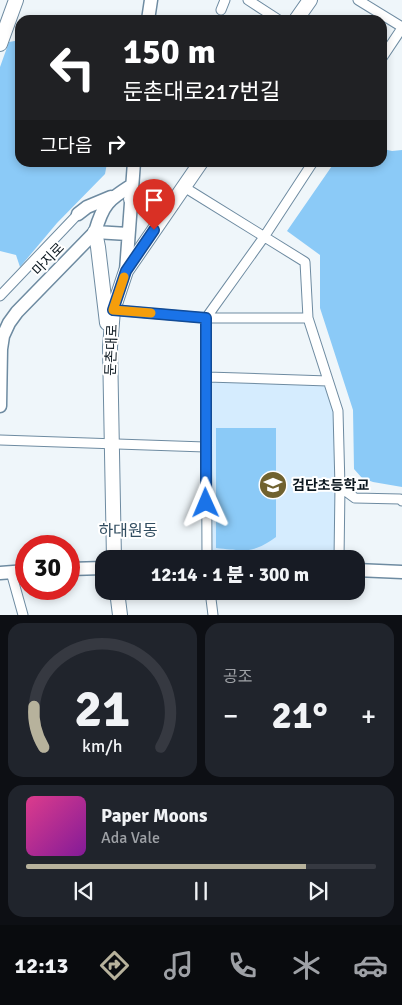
<!DOCTYPE html>
<html lang="ko">
<meta charset="utf-8">
<style>
body{margin:0;font-family:Signika,"Noto Sans KR",sans-serif;background:#20242c;color:#f1f3f6;height:100vh;display:flex;flex-direction:column;font-size:19px;white-space:nowrap}
*{box-sizing:border-box;margin:0}
p{font-size:16px;color:#9ea1a6}
.icon{flex:none;width:28px;height:28px;fill:none;stroke:currentColor;stroke-width:2;stroke-linecap:round;stroke-linejoin:round}
.map{position:relative;height:615px;overflow:hidden}
.sheet{display:flex;flex-direction:column;gap:8px;padding:8px;background:#0d0f14;flex:1}
.sheet>*{flex:none}
.guide{position:absolute;left:15px;top:15px;width:372px;height:152px;border-radius:15px;box-shadow:0 2px 8px #0003;background:#202124;color:#fff;overflow:hidden}
.speed{position:absolute;left:15px;top:535px;display:flex;gap:10px;font-size:25px;font-weight:700;text-align:center}
.speed>*{display:grid;place-content:center;width:65px;height:65px;border-radius:50%;background:#171b24;box-shadow:0 2px 8px #0003;line-height:1}
.speed .limit{border:8px solid #d22;background:#fff;color:#111}
.pin{position:absolute;display:grid;place-items:center;width:42px;height:42px;color:#fff;margin:-51px -21px;border-radius:50% 50% 50% 0;rotate:-45deg;box-shadow:0 0 5px #0007}
.pin .icon{rotate:45deg}
.me{position:absolute;width:55px;margin:-28px;rotate:359deg;stroke-linejoin:round;filter:drop-shadow(0 0 4px #0008)}
.turn{display:flex;align-items:center;gap:18px;height:105px;padding:0 25px;font-size:22px}
.turn .icon{width:65px;height:65px;stroke-width:2.5}
.turn b{display:block;font-size:35px;line-height:42px}
.then{display:flex;align-items:center;height:48px;padding:0 25px;background:#0003;gap:10px;font-size:19px}
.big{font-size:38px;font-weight:800;line-height:1.1}
.sheet .card{flex:1;display:flex;flex-direction:column;justify-content:center;gap:8px;min-width:0;padding:0 18px;border-radius:15px;background:#20242c}
.sheet .dial{align-items:center;gap:0}
.dial svg{height:130px;overflow:visible;fill:none;stroke:#363941;stroke-width:7;stroke-linecap:round;text-anchor:middle}
.dial text{fill:#f1f3f6;stroke:none}
.song{display:flex;align-items:center;gap:15px}
.cover{width:60px;height:60px;border-radius:8px;background:linear-gradient(135deg,hsl(330 70% 55%),hsl(290 70% 35%))}
.played{height:5px;border-radius:2px;background:linear-gradient(90deg,#b7b29c 80%,#363941 80%)}
.keys{display:flex;justify-content:space-around;direction:ltr}
.heat{display:flex;justify-content:space-between;align-items:center;font-size:28px;direction:ltr}
.sheet .tiles{flex:1;display:grid;gap:8px;grid-template-columns:1fr 1fr}
.card:last-child{grid-column:span 2}
.trip{position:absolute;left:95px;top:550px;width:270px;height:50px;border-radius:15px;background:#171b24;box-shadow:0 2px 8px #0003;font-weight:800;line-height:50px;text-align:center}
.menu{display:flex;height:80px;justify-content:space-around;align-items:center;background:#090b0e;color:#9ea1a6}
.menu .icon{width:35px;height:35px}
.menu .selected{color:#b7b29c}
.menu b{font-size:22px;color:#f1f3f6}
.map>svg:first-child{display:block}
</style>
<div class="map">
<svg width="402" height="615" viewBox="0 0 402 615">
<rect width="100%" height="100%" fill="#eff6fa"/>
<!-- built -->
<path fill="#d5ecfe" d="M207 377 328 381 338 411 339 559H207Z"/>
<!-- green -->
<path fill="#8bcaf7" d="M20 40V162L107 163 105 174 57 223 20 267 16 255 0 251V67L9 42Z
M383 149 392 151 402 150V487L373 482 362 478 354 469 353 410 320 308V255L287 231 334 163 382 162Z
M216 428H276V537C253 554 243 551 216 548Z"/>
<g fill="none" stroke-linecap="round" stroke-linejoin="round">
<defs>
<path id="street" d="M248 0 279 20
M358 0 402 27
M221 10 225 0
M382 58 402 28
M184 187 305 262 308 318 338 411 340 487 339 559
M0 296 78 214
M113 310 206 318H308
M207 377 328 381
M0 440 205 447
M340 487 355 498 400 499 402 501
M207 559 206 318 264 237 313 162
M11 572 23 615
M210 591 213 615"/>
<path id="secondary" d="M148 20 151 0
M78 214 87 207 111 197
M95 232C103 204 108 200 132 185
M126 271 134 162
M0 406 1 349 3 336 9 323 17 312 95 232 128 234
M69 569 104 568
M356 570 402 572
M0 573 26 571"/>
<path id="primary" d="M296 20 310 0
M0 44 16 0
M131 199C144 211 157 209 173 203
M95 232 98 247 107 323
M114 559 110 347 113 310 126 271 201 162
M117 591 120 615"/>
</defs>
<!-- street casing -->
<use href="#street" stroke="#6e8ba1" stroke-width="11"/>
<!-- secondary casing -->
<use href="#secondary" stroke="#6e8ba1" stroke-width="15"/>
<!-- primary casing -->
<use href="#primary" stroke="#6e8ba1" stroke-width="16"/>
<!-- street -->
<use href="#street" stroke="#fff" stroke-width="9"/>
<!-- secondary -->
<use href="#secondary" stroke="#fff" stroke-width="12"/>
<!-- primary -->
<use href="#primary" stroke="#fff" stroke-width="14"/>
</g>
<g fill="none" stroke-linecap="round" stroke-linejoin="round">
<defs>
<path id="route" d="M154 230 126 271 113 310 206 318V503"/>
</defs>
<!-- route casing -->
<use href="#route" stroke="#114b97" stroke-width="12"/>
<!-- route -->
<use href="#route" stroke="#1a73e8" stroke-width="9"/>
<!-- slow -->
<path stroke="#f59e0b" stroke-width="9" d="M124 277 113 310 151 313"/>
</g>
<!-- icons -->
<defs>
<symbol id="school-disc" viewBox="-11 -11 22 22"><circle r="9.5" fill="#70622f" stroke="#fff"/><path d="M0-5L7-2L0 1L-7-2ZM-4 1L0 2.5L4 1V4Q0 6-4 4Z" fill="#fff"/></symbol>
</defs>
<g fill-rule="evenodd">
<use href="#school-disc" x="257" y="469" width="32" height="32"/>
</g>
<g text-anchor="middle" stroke-width="4" stroke-linejoin="round" paint-order="stroke">
<!-- street labels -->
<g font-size="14" fill="#0b171f" stroke="#fff">
<text transform="translate(48 259) rotate(-46)" y="5">마지로</text>
<text transform="translate(111 350) rotate(-88)" y="5">둔촌대로</text>
</g>
<!-- poi labels -->
<g font-size="14" font-weight="bold" fill="#0b171f" stroke="#fff" text-anchor="start">
<text x="292" y="490">검단초등학교</text>
</g>
<!-- quarter labels -->
<g font-size="16" fill="#314d60" stroke="#fff">
<text x="128" y="536">하대원동</text>
</g>
</g>
</svg>
<div class="speed"><div class="limit">30</div></div>
<div class="pin" style="left:154px;top:230px;background:#d93025"><svg class="icon" aria-label="arrive" viewBox="0 0 24 24"><path d="M6 21V4h12l-3 4 3 4H6"/></svg></div>
<svg class="me" style="left:206px;top:503px" viewBox="-20 -20 40 40"><path d="M0-17L14 15 0 8-14 15z" fill="#1a73e8" stroke="#fff" stroke-width="4"/></svg>
<div class="trip">12:14 · 1 분 · 300 m</div>
<div class="guide">
<div class="turn"><svg class="icon" aria-label="left" viewBox="0 0 24 24"><path d="M17 20v-9H6M10 6l-5 5 5 5"/></svg><div><b>150 m</b>둔촌대로217번길</div></div>
<div class="then">그다음<svg class="icon" aria-label="right" viewBox="0 0 24 24"><path d="M7 20v-9h11M14 6l5 5-5 5"/></svg></div>
</div>
</div>
<section class="sheet">
<div class="tiles">
<div class="card dial"><svg viewBox="0 0 100 80">
<path d="M14 69A42 42 0 1 1 86 69"/>
<path d="M14 69A42 42 0 0 1 8 44" stroke="#b7b29c"/>
<text x="50" y="56" font-size="32" font-weight="700">21</text>
<text x="50" y="72" font-size="11">km/h</text>
</svg></div>
<div class="card"><p>공조</p>
<div class="heat"><a>−</a><b class="big">21°</b><a>+</a></div>
</div>
<div class="card">
<div class="song"><i class="cover"></i><div><b>Paper Moons</b><p>Ada Vale</p></div></div>
<div class="played"></div>
<div class="keys"><svg class="icon" aria-label="previous" viewBox="0 0 24 24"><path d="M18 5L8 12l10 7zM5 5v14"/></svg><svg class="icon" aria-label="pause" viewBox="0 0 24 24"><path d="M8 5v14M16 5v14"/></svg><svg class="icon" aria-label="next" viewBox="0 0 24 24"><path d="M6 5l10 7-10 7zM19 5v14"/></svg></div>
</div>
</div>
</section>
<nav class="menu">
<b>12:13</b>
<svg class="icon selected" aria-label="directions" viewBox="0 0 24 24"><path d="M12 3l9 9-9 9-9-9zM9 14v-3h6M13 9l2 2-2 2"/></svg>
<svg class="icon" aria-label="music" viewBox="0 0 24 24"><path d="M9 18V5l10-2v13"/><circle cx="6" cy="18" r="3"/><circle cx="16" cy="16" r="3"/></svg>
<svg class="icon" aria-label="phone" viewBox="0 0 24 24"><path d="M5 4h4l2 5-3 2q2 4 5 5l2-3 5 2v4C11 20 4 13 5 4z"/></svg>
<svg class="icon" aria-label="climate" viewBox="0 0 24 24"><path d="M12 3v18M4 7l16 10M4 17L20 7"/></svg>
<svg class="icon" aria-label="car" viewBox="0 0 24 24"><path d="M5 17H2v-5l4-1 3-4h7l3 4 3 1v5h-3M9 17h6M6 11h13"/><circle cx="7" cy="17" r="2"/><circle cx="17" cy="17" r="2"/></svg>
</nav>
